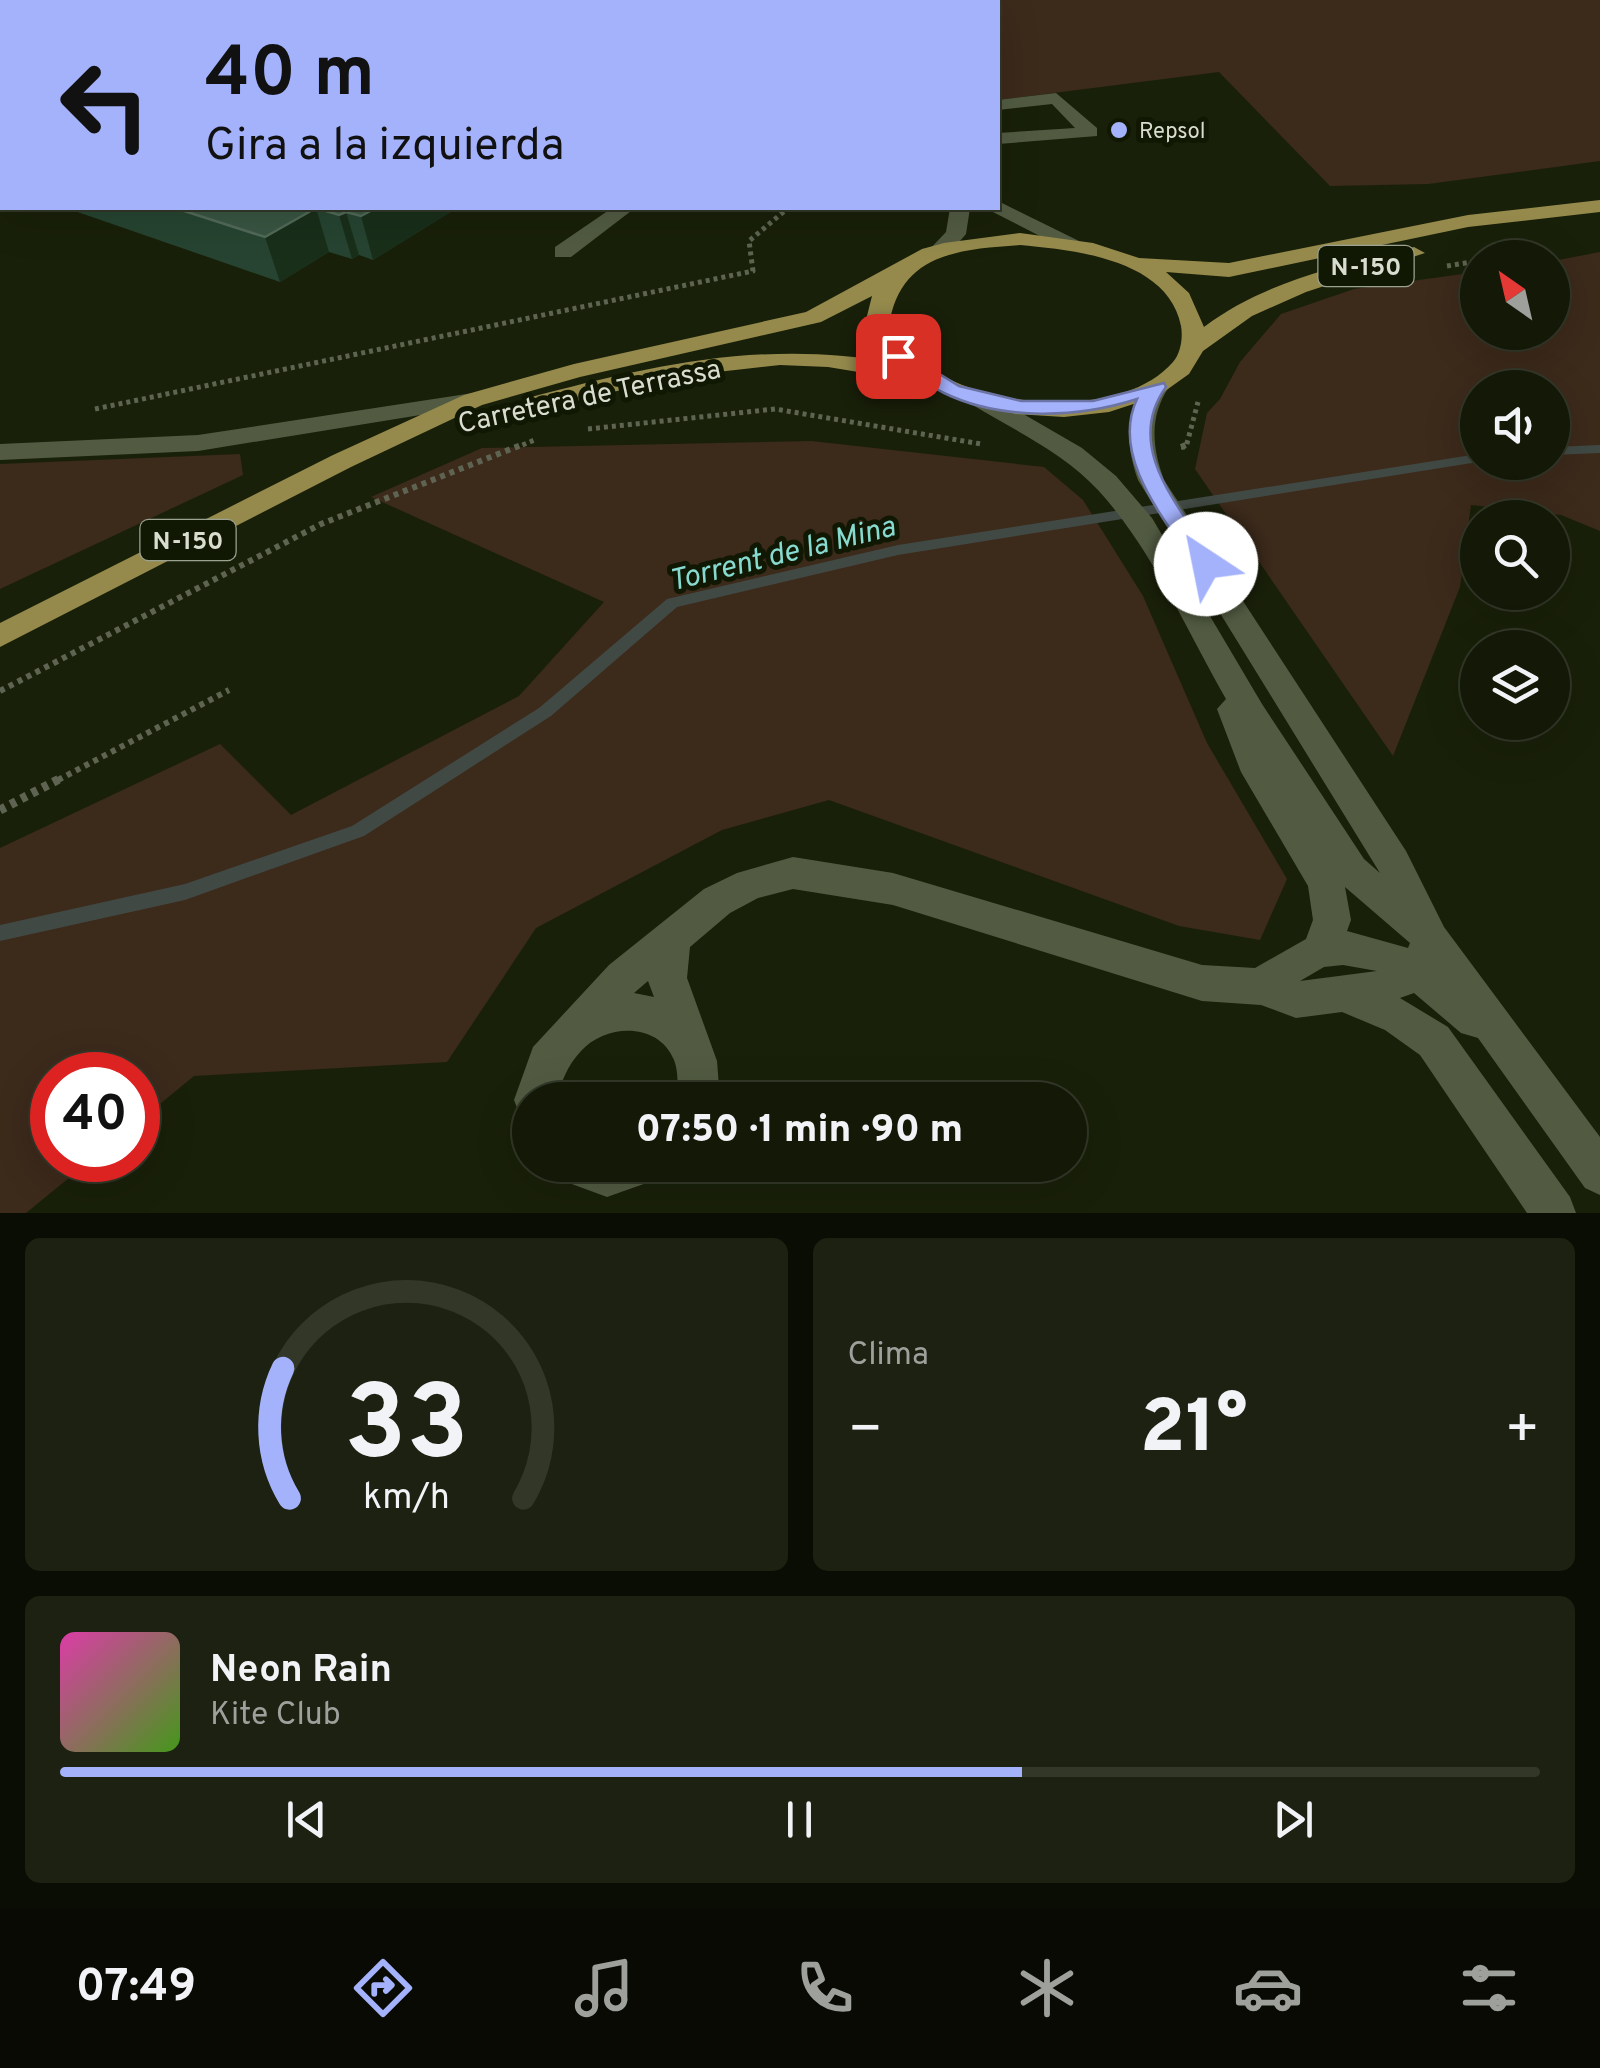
<!DOCTYPE html>
<html lang="es">
<meta charset="utf-8">
<style>
body{margin:0;font-family:Overpass,sans-serif;background:#1c2111;color:#f1f3f6;height:100vh;display:flex;flex-direction:column;font-size:38px;white-space:nowrap}
*{box-sizing:border-box;margin:0}
p{font-size:32px;color:#9da09b}
.icon{flex:none;width:55px;height:55px;fill:none;stroke:currentColor;stroke-width:2;stroke-linecap:round;stroke-linejoin:round}
.map{position:relative;height:1213px;overflow:hidden}
.panel{display:flex;flex-direction:column;gap:25px;padding:25px;background:#0a0d04;flex:1}
.panel>*{flex:none}
.guide{position:absolute;left:0px;top:0px;width:1000px;height:210px;box-shadow:0 10px 40px #0002,0 0 0 2px #323728;background:#a4b2fc;color:#111;overflow:hidden}
.needle{width:65px;rotate:326deg}
.controls{position:absolute;left:1460px;top:240px;display:grid;gap:20px}
.controls a{display:grid;place-items:center;width:110px;height:110px;border-radius:50%;background:#131807;box-shadow:0 10px 40px #0002,0 0 0 2px #323728;font-size:50px}
.speed{position:absolute;left:30px;top:1052px;display:flex;gap:20px;font-size:50px;font-weight:700;text-align:center}
.speed>*{display:grid;place-content:center;width:130px;height:130px;border-radius:50%;background:#131807;box-shadow:0 10px 40px #0002,0 0 0 2px #323728;line-height:1}
.speed .limit{border:15px solid #d22;background:#fff;color:#111}
.pin{position:absolute;display:grid;place-items:center;width:85px;height:85px;color:#fff;margin:-42px;border-radius:20px;box-shadow:0 5px 15px #0006}
.me{position:absolute;width:110px;margin:-55px;rotate:326deg;stroke-linejoin:round;filter:drop-shadow(0 0 8px #0008)}
.turn{display:flex;align-items:center;gap:35px;height:210px;padding:0 40px;font-size:45px}
.turn .icon{width:130px;height:130px;stroke-width:2.5}
.turn b{display:block;font-size:70px;line-height:85px}
.big{font-size:75px;font-weight:800;line-height:1.1}
.panel .tile{flex:1;display:flex;flex-direction:column;justify-content:center;gap:15px;min-width:0;padding:0 35px;border-radius:15px;background:#1c2111}
.panel .dial{align-items:center;gap:0}
.dial svg{height:260px;overflow:visible;fill:none;stroke:#323728;stroke-width:7;stroke-linecap:round;text-anchor:middle}
.dial text{fill:#f1f3f6;stroke:none}
.song{display:flex;align-items:center;gap:30px}
.cover{width:120px;height:120px;border-radius:15px;background:linear-gradient(135deg,hsl(320 70% 55%),hsl(100 70% 35%))}
.played{height:10px;border-radius:5px;background:linear-gradient(90deg,#a4b2fc 65%,#323728 65%)}
.keys{display:flex;justify-content:space-around;direction:ltr}
.heat{display:flex;justify-content:space-between;align-items:center;font-size:55px;direction:ltr}
.panel .tiles{flex:1;display:grid;gap:25px;grid-template-columns:1fr 1fr}
.tile:last-child{grid-column:span 2}
.trip{position:absolute;left:512px;top:1082px;width:575px;height:100px;border-radius:50px;background:#131807;box-shadow:0 10px 40px #0002,0 0 0 2px #323728;font-weight:800;line-height:100px;text-align:center}
.tab-bar{display:flex;height:160px;justify-content:space-around;align-items:center;background:#080a03;color:#9da09b}
.tab-bar .icon{width:70px;height:70px}
.tab-bar .on{color:#a4b2fc}
.tab-bar b{font-size:45px;color:#f1f3f6}
.map>svg:first-child{display:block}
</style>
<div class="map">
<svg width="1600" height="1213" viewBox="0 0 1600 1213">
<rect width="100%" height="100%" fill="#192009"/>
<!-- green -->
<path fill="#3c2a1b" fill-rule="evenodd" d="M861 0H1600V161L1428 184 1330 186 1219 72 998 100V2Z
M1600 252V531L1561 515 1471 505 1460 587 1393 756 1195 469 1207 413 1220 399 1240 362 1281 314 1354 289 1477 272 1478 332H1552L1553 261ZM1478 388H1552V462H1478Z
M811 441 1044 467 1083 500 1143 596 1207 743 1287 879 1260 940 1179 926 829 800 722 830 536 928 447 1062 194 1076 138 1122V1075H52V1160H91L26 1213H0V848L220 744 291 815 519 696 604 602 371 497 482 448Z
M240 454 243 475 0 589V464Z"/>
<g fill="none" stroke-linecap="round" stroke-linejoin="round">
<!-- stream -->
<path fill="#414944" fill-rule="evenodd" d="M1600 445V453L1552 455V447Z
M1478 454V462L898 555 677 607 551 716 364 836 185 900 0 941V925L185 884 352 826 539 708 667 599 898 545Z"/>
<!-- path-far2 -->
<path stroke="#5e6451" stroke-width="5" stroke-dasharray="4 4" stroke-linecap="butt" d="M1497 258 1545 249
M1447 266 1478 261
M95 409 753 271 749 241 788 208
M588 429 775 409 981 444
M1181 447H1186L1198 402
M515 448 537 439"/>
<!-- path-far1 -->
<path stroke="#5e6451" stroke-width="6" stroke-dasharray="5 5" stroke-linecap="butt" d="M1181 447 1186 445
M0 691 321 524 521 445
M58 780 229 690"/>
<!-- path -->
<path stroke="#5e6451" stroke-width="9" stroke-dasharray="6 6" stroke-linecap="butt" d="M0 810 63 777"/>
<!-- minor -->
<path fill="#525b42" fill-rule="evenodd" d="M828 0H844L846 2H830Z
M1056 93 1097 128V136L998 144V133L1075 128 1052 104 998 110V100Z
M998 201 1079 241 1083 245 1079 249H1065L991 211 988 208H998Z
M612 208H635L571 257H555V247Z
M950 208H970L966 234 947 256H931L928 251 946 232Z
M1157 380 1169 387C1149 417 1152 447 1164 480L1406 851 1444 927 1600 1137V1195L1585 1188 1478 1038 1461 1033 1414 993 1400 998 1448 1027 1570 1197 1576 1213H1527L1420 1055 1385 1030 1342 1012 1296 1018 1261 1005 1202 1001 893 905 793 889 758 898 730 913 690 947 687 978 717 1061 720 1100H678C677 1088 679 1072 674 1060 659 1022 606 1023 581 1051 567 1066 562 1081 556 1100H530V1119L520 1115 514 1100 533 1047 609 965 704 889 737 873 793 857 893 873 1202 965 1255 968 1306 939 1313 920 1308 886 1241 772 1217 709 1226 699C1186 629 1152 549 1098 490 1064 453 1014 430 971 404L968 399 971 394H989L1082 448 1116 476 1152 518 1262 704 1364 859 1380 873 1138 480C1125 443 1125 414 1148 382ZM1345 887 1410 943 1408 948 1347 931 1351 920ZM1343 965 1377 971 1300 981 1324 967ZM648 981 654 997 634 993Z
M473 393 482 395 485 400 482 405 198 451 0 460V444L198 435Z
M554 1165H662L655 1180 607 1197 561 1180Z"/>
<!-- major -->
<path fill="#958a4c" fill-rule="evenodd" d="M1600 200V212L1468 227 1229 277 1166 272 1189 293 1204 327C1263 282 1343 264 1414 247L1425 253 1306 292 1252 316 1203 351 1189 374 1158 396 1109 412 1064 417 1016 414 961 401 919 382 828 367 780 365 673 377 533 412 520 404 524 399C653 365 763 339 896 363L866 320 872 296 821 322 580 377 482 405 351 467 0 647V623L333 455 464 395 574 364 806 312 922 249 944 243 1020 233 1093 243 1139 258 1229 263 1468 215ZM1020 245C1074 250 1168 259 1181 326 1183 337 1181 353 1173 362 1124 419 992 409 935 371 914 356 902 341 890 320 903 253 961 249 1020 245Z"/>
</g>
<!-- wall -->
<path fill="#264431" d="M315 0H725V2H309Z
M2 43V86L0 85V44Z
M2 135V185L0 180V136Z
M66 208H457L373 260 359 255 352 259 329 252 280 282Z"/>
<!-- shaded-wall -->
<path fill="#192f1a" d="M0 0H26L27 2H2V32H0Z
M180 0H261L255 2H174Z
M401 0H452V2H396Z
M316 208 329 252 280 282 265 237Z
M376 208H457L373 260 361 216Z
M346 212 359 255 352 259 339 215Z"/>
<!-- building -->
<path fill="#395542" stroke="#526a58" stroke-width="2.5" d="M104 0H180L174 2H97Z
M315 0H401L396 2H309Z
M595 0H725L721 2H607Z
M2 43V59L0 58V44Z
M2 135V150H0V136Z
M175 208H376L361 216 346 212 339 215 316 208 265 237Z"/>
<!-- route -->
<path fill="#a4b2fc" stroke="#6b74a4" stroke-width="2.5" d="M891 352H904L959 386 1021 401H1093L1164 383 1166 387C1121 449 1184 511 1216 564L1213 569H1198C1168 523 1109 458 1137 399 1078 418 1002 421 944 393 926 384 908 371 891 360Z"/>
<!-- markers -->
<circle fill="#a4b2fc" stroke="#101702" stroke-width="4" cx="1119" cy="130" r="10"/>
<g text-anchor="middle" stroke-width="10" stroke-linejoin="round" paint-order="stroke">
<!-- far-poi labels -->
<g font-size="22" fill="#d8ddcf" stroke="#101702" text-anchor="start">
<text x="1139" y="138">Repsol</text>
</g>
<!-- shield labels -->
<g fill="#101702" stroke="#9ca292" stroke-width="2.5">
<rect x="1318.5" y="246" width="95" height="40" rx="8"/>
<rect x="140.5" y="520" width="95" height="40" rx="8"/>
</g>
<g font-size="25" font-weight="bold" fill="#d8ddcf">
<text x="1366" y="275">N-150</text>
<text x="188" y="549">N-150</text>
</g>
<!-- street labels -->
<g font-size="28" fill="#d8ddcf" stroke="#101702">
<text transform="translate(589 395) rotate(-12)" y="10">Carretera de Terrassa</text>
</g>
<!-- water labels -->
<g font-size="30" font-style="italic" fill="#87dacf" stroke="#101702">
<text transform="translate(782 553) rotate(-14)" y="10">Torrent de la Mina</text>
</g>
</g>
</svg>
<div class="controls">
<a><svg class="needle" viewBox="-14 -14 28 28"><path d="M0-13l5 13h-10z" fill="#e53935"/><path d="M0 13l5-13h-10z" fill="#9da09b"/></svg></a>
<a><svg class="icon" aria-label="sound" viewBox="0 0 24 24"><path d="M4 9h4l5-4v14l-5-4H4zM17 9q2 3 0 6"/></svg></a>
<a><svg class="icon" aria-label="search" viewBox="0 0 24 24"><circle cx="10" cy="10" r="6"/><path d="M15 15l6 6"/></svg></a>
<a><svg class="icon" aria-label="layers" viewBox="0 0 24 24"><path d="M12 4l9 5-9 5-9-5zM3 14l9 5 9-5"/></svg></a>
</div>
<div class="speed"><div class="limit">40</div></div>
<div class="pin" style="left:898px;top:356px;background:#d93025"><svg class="icon" aria-label="arrive" viewBox="0 0 24 24"><path d="M6 21V4h12l-3 4 3 4H6"/></svg></div>
<svg class="me" style="left:1206px;top:564px" viewBox="-20 -20 40 40"><circle r="19" fill="#fff"/><path d="M0-13L10 11 0 6-10 11z" fill="#a4b2fc"/></svg>
<div class="trip">07:50 · 1 min · 90 m</div>
<div class="guide">
<div class="turn"><svg class="icon" aria-label="left" viewBox="0 0 24 24"><path d="M17 20v-9H6M10 6l-5 5 5 5"/></svg><div><b>40 m</b>Gira a la izquierda</div></div>
</div>
</div>
<section class="panel">
<div class="tiles">
<div class="tile dial"><svg viewBox="0 0 100 80">
<path d="M14 69A42 42 0 1 1 86 69"/>
<path d="M14 69A42 42 0 0 1 12 29" stroke="#a4b2fc"/>
<text x="50" y="56" font-size="32" font-weight="700">33</text>
<text x="50" y="72" font-size="11">km/h</text>
</svg></div>
<div class="tile"><p>Clima</p>
<div class="heat"><a>−</a><b class="big">21°</b><a>+</a></div>
</div>
<div class="tile">
<div class="song"><i class="cover"></i><div><b>Neon Rain</b><p>Kite Club</p></div></div>
<div class="played"></div>
<div class="keys"><svg class="icon" aria-label="previous" viewBox="0 0 24 24"><path d="M18 5L8 12l10 7zM5 5v14"/></svg><svg class="icon" aria-label="pause" viewBox="0 0 24 24"><path d="M8 5v14M16 5v14"/></svg><svg class="icon" aria-label="next" viewBox="0 0 24 24"><path d="M6 5l10 7-10 7zM19 5v14"/></svg></div>
</div>
</div>
</section>
<nav class="tab-bar">
<b>07:49</b>
<svg class="icon on" aria-label="directions" viewBox="0 0 24 24"><path d="M12 3l9 9-9 9-9-9zM9 14v-3h6M13 9l2 2-2 2"/></svg>
<svg class="icon" aria-label="music" viewBox="0 0 24 24"><path d="M9 18V5l10-2v13"/><circle cx="6" cy="18" r="3"/><circle cx="16" cy="16" r="3"/></svg>
<svg class="icon" aria-label="phone" viewBox="0 0 24 24"><path d="M5 4h4l2 5-3 2q2 4 5 5l2-3 5 2v4C11 20 4 13 5 4z"/></svg>
<svg class="icon" aria-label="climate" viewBox="0 0 24 24"><path d="M12 3v18M4 7l16 10M4 17L20 7"/></svg>
<svg class="icon" aria-label="car" viewBox="0 0 24 24"><path d="M5 17H2v-5l4-1 3-4h7l3 4 3 1v5h-3M9 17h6M6 11h13"/><circle cx="7" cy="17" r="2"/><circle cx="17" cy="17" r="2"/></svg>
<svg class="icon" aria-label="filters" viewBox="0 0 24 24"><path d="M4 7h16M4 17h16"/><circle cx="9" cy="7" r="2"/><circle cx="15" cy="17" r="2"/></svg>
</nav>
